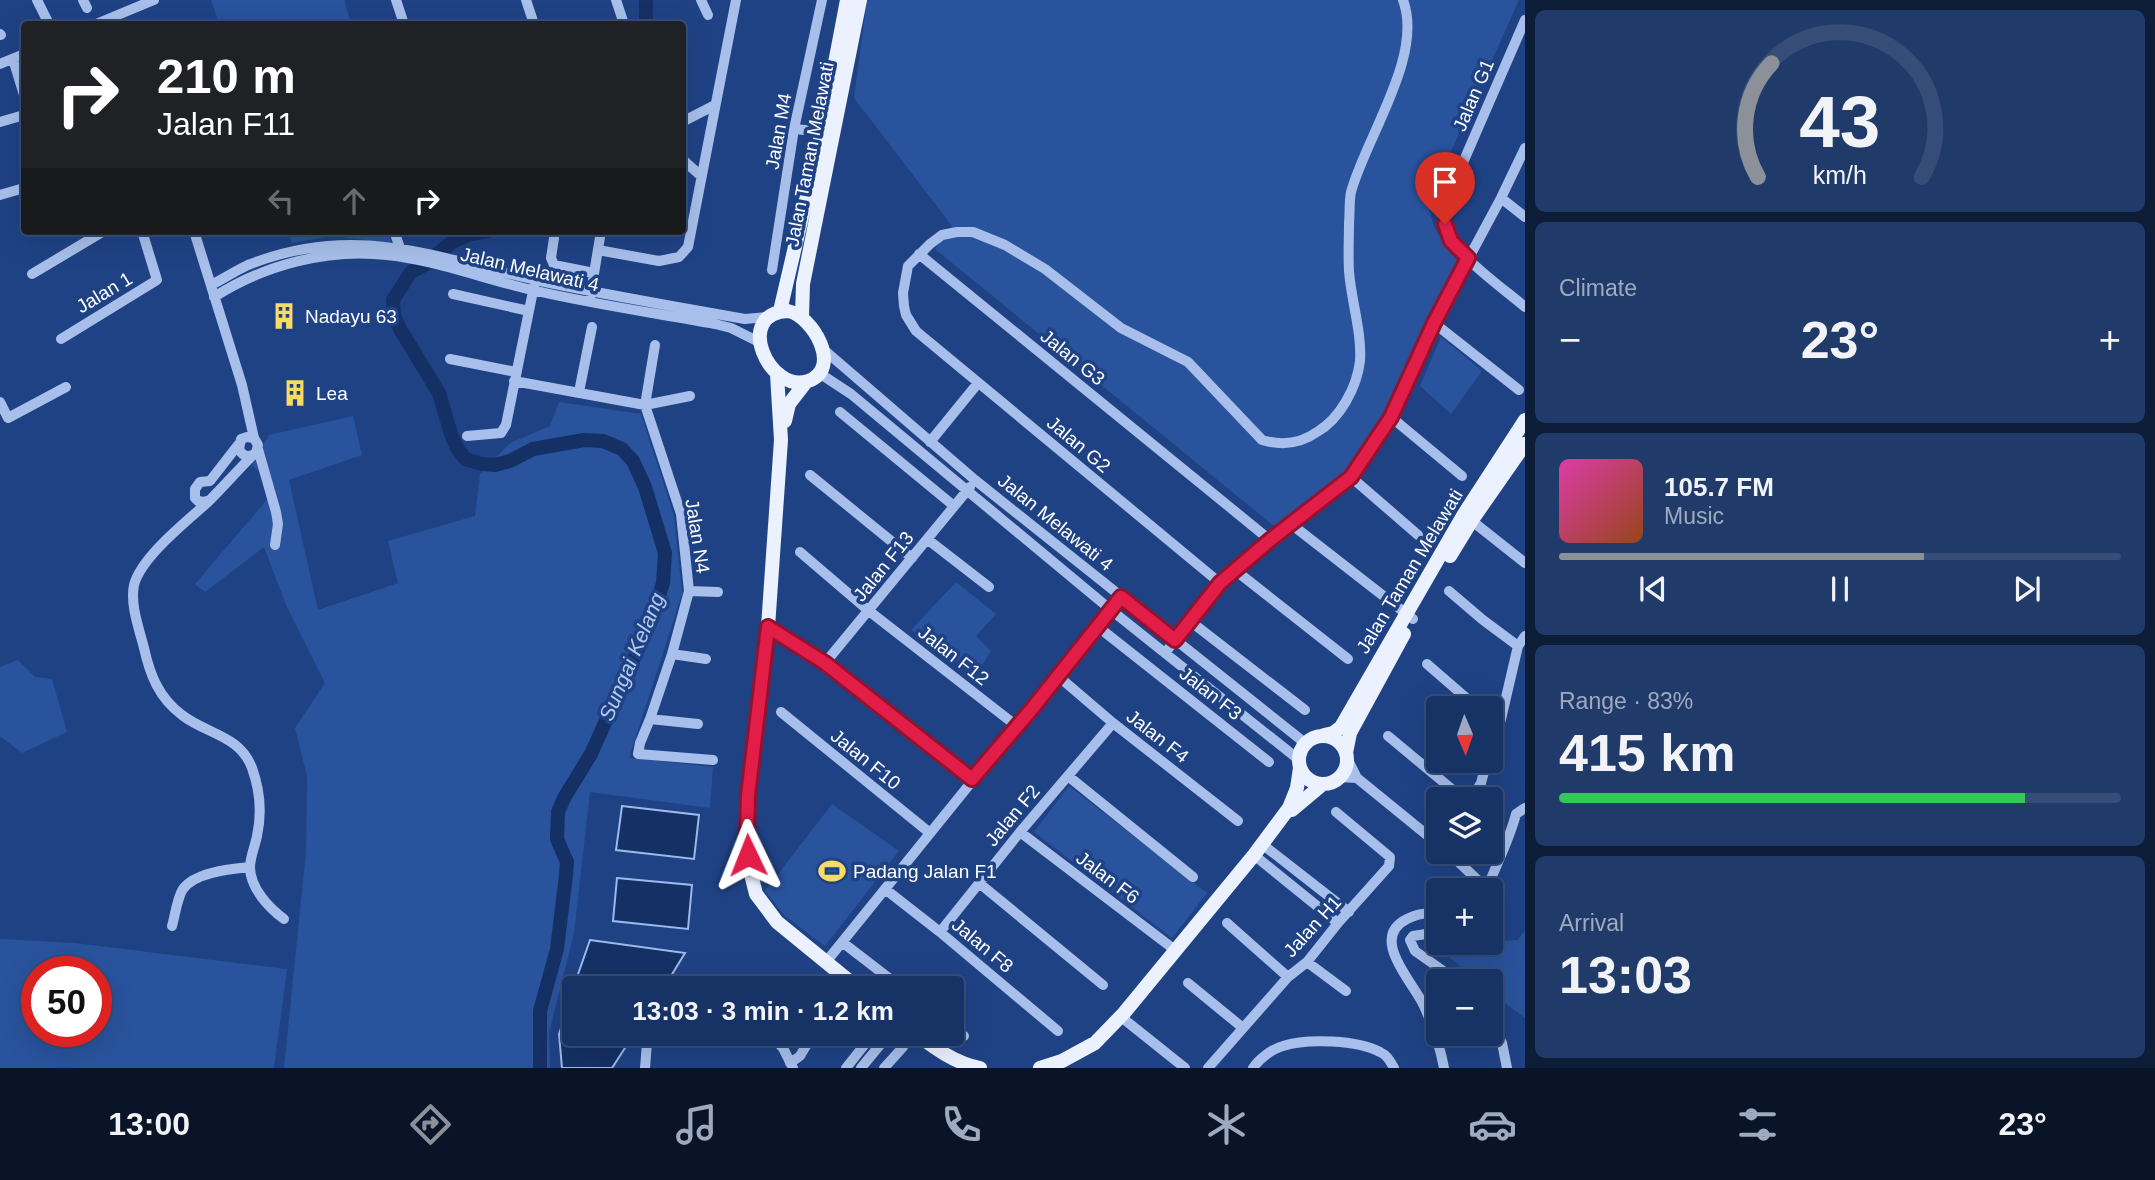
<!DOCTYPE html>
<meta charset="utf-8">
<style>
body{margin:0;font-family:Helvetica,sans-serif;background:#203a6a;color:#f1f3f6;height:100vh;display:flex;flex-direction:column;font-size:26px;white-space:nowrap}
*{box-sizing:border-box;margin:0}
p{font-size:23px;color:#9eaabf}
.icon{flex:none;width:38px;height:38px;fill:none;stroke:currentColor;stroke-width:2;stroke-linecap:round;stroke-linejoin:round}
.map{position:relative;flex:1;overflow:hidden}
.panel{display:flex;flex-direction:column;gap:10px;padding:10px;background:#0d1c37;width:630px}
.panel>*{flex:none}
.banner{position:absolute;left:21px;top:21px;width:665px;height:214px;border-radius:7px;box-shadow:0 7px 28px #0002,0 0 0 2px #364d78;background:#202124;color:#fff;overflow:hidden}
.needle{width:46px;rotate:178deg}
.buttons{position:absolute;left:1426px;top:696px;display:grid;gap:14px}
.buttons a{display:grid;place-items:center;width:77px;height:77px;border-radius:7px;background:#173264;box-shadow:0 7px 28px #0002,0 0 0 2px #364d78;font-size:35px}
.speed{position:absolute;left:21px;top:956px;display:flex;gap:14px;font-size:35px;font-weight:700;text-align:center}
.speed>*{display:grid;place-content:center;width:91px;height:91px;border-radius:50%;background:#173264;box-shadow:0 7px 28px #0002,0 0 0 2px #364d78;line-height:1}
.speed .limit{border:10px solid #d22;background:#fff;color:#111}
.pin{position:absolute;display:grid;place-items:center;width:60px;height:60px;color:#fff;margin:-72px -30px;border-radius:50% 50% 50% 0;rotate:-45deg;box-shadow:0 0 7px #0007}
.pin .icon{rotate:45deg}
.me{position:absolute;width:77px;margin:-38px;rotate:358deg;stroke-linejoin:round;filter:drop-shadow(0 0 5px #0008)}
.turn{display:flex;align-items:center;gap:24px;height:147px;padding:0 21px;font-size:32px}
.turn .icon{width:91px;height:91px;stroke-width:2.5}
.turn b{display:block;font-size:49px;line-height:60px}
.lanes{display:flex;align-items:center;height:66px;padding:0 21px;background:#0003;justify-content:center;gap:35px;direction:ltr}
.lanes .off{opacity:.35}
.big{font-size:52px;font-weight:800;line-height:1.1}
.panel .tile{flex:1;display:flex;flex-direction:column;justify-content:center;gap:10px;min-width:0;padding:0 24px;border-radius:10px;background:#203a6a}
.panel .dial{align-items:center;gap:0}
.dial svg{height:182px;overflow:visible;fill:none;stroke:#364d78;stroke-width:7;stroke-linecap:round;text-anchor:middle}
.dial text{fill:#f1f3f6;stroke:none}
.song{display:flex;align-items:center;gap:21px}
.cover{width:84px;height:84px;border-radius:10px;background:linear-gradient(135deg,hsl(320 70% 55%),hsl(20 70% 35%))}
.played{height:7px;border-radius:4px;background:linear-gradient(90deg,#8c9099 65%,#364d78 65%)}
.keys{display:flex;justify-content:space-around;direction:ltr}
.heat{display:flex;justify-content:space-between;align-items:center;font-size:38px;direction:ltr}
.charge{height:10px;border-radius:5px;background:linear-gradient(90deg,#34c759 83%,#364d78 0)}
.trip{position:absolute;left:562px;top:976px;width:402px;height:70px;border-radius:7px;background:#173264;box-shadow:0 7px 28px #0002,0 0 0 2px #364d78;font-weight:800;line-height:70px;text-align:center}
.dock{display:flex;height:112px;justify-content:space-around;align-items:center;background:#091428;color:#9eaabf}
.dock .icon{width:49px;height:49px}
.dock .selected{color:#8c9099}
.dock b{font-size:32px;color:#f1f3f6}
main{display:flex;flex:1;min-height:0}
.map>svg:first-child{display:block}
</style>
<main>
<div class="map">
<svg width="1525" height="1068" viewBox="0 0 1525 1068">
<rect width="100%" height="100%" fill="#1f4285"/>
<!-- green -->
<path fill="#29539d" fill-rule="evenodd" d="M211 0H344L351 24H219Z
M867 0H1519L1428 203C1434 235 1442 240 1462 264L1389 419 1353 474 1275 527 935 249 952 226 854 98Z
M288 231H387L392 243 331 236 292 243Z
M1441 337 1482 371 1451 414 1420 386Z
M559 402 641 414 674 516 682 594 629 758 713 767 710 808 590 792 574 933 549 1033 550 1068H284L306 852 307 776 295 728 325 683 286 605 264 547 205 592 195 584 276 489 252 465 269 435 353 416 362 455 289 480 318 610 398 583 388 541 475 516 480 474 510 443 550 426Z
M956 582 996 614 976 636 991 651 975 677 911 630Z
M18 660 35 677 52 679 67 732 22 753 0 736V667Z
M1069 786 1207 893 1172 938 1034 832Z
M832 804 899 851 825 946 785 916 765 891Z
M1525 930V1018L1491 992V982H1479L1448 956 1462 943H1491V941L1518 940Z
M0 939 75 943 287 969 274 1068H0ZM96 971V1031H37V971Z"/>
<!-- water -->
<path fill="#153064" stroke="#9bb9eb" stroke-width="2" d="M622 806 699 815 694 859 616 850Z
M617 878 692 885 688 929 613 921Z
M590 940 685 953 663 989H622L575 983Z
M573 993 574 1034H634L612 1068H562L559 1034Z"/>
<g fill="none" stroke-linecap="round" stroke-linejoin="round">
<!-- river -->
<path stroke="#153064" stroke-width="14" d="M646 24V0
M488 231 468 235 452 242 424 265 411 272 393 300 394 316 400 329 439 393 451 434 456 446 465 459 482 464 495 465 510 461 533 449 584 440 603 441 622 449 633 461 645 487 665 553 663 583 652 618 591 754 564 798 558 812 557 839 567 862 566 875 557 949 540 1011V1068"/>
<!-- minor -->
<path stroke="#a7bfea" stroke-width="10" d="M37 0 49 24
M83 0 87 8
M396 0 404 24
M526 0 534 24
M616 0 623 21
M701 0 708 15
M1525 20 1445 204C1445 211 1444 219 1445 226 1453 254 1503 288 1525 307
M96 24 154 0
M0 34 1 35
M13 59 24 95
M0 64 24 54
M0 122 24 115
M682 122 715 105
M794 129 828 132
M682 159 701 176
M0 195 24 188
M1501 198 1525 217
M194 231 242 385 254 438 258 445 256 453C249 458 243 457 239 449L241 439 247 437 254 438
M394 231 400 248
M554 238 551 258 554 265 594 273
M598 250 659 261 679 257 688 247 736 0
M919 254 1270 540
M772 270 794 129 822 0
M32 274 104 231
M211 285C223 279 235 271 248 265 356 222 435 258 540 281 608 295 676 307 745 319L767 317
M453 294 529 311
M214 297C264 265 328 248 387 255 436 260 484 279 532 290 592 304 654 313 715 324L731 328 759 342
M590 298 601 231
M1434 323 1519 390
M61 339 157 280 142 231
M655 345 645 405 681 514 689 591 672 654 650 719 640 743 638 754 713 760
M823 349 975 480 1305 743
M450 359 516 372
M819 373 851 394 1111 610 1298 759
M514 381 645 405 690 396
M579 392 592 327
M0 402 8 418 66 387
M840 412 954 506
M1391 417 1462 476
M467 436 501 433 506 425 534 286
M930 442 978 383
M258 449 276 512 278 524 275 545
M252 456C237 471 223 487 208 502 187 521 141 557 134 585 130 605 139 628 144 648 150 675 159 698 182 715 206 734 240 735 252 768 260 790 262 813 257 836 255 846 250 858 250 867 250 888 269 908 284 919
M810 475 912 558
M1351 477 1418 535
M210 500 204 502 198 501 195 498V489L200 482 210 481 238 445
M1467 517 1525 563
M1291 524 1413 619
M927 539 989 587
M800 552 869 611 1018 727
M1235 570 1348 659
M1220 583 916 331 906 315 904 306 903 293 908 266 930 244 942 235 957 232H973L1005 245 1045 269 1121 328 1188 362 1262 440C1282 446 1300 444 1317 432 1340 419 1357 387 1360 361 1362 332 1351 300 1349 271 1348 255 1349 239 1349 223 1350 213 1349 201 1351 192 1366 137 1424 56 1403 0
M689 591 718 592
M1449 591 1483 620 1518 646
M1190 621 1305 710
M1097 626 1269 762
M768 627 825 663 972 779
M1165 653 1220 583 1270 540 1351 477 1391 417 1434 323 1501 198 1525 148
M672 654 706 659
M825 663 970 487
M1427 664 1479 709
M1058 676 1113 723 1238 821
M781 712 930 833
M650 719 698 724
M1388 736 1465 800
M1491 750 1501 719 1518 646 1525 636
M1347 758 1357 778 1438 844
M1068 776 1193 877
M1339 777 1357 778
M1471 800 1481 783 1487 761
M1020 832 1175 950
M1262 844 1349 912
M1448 852 1487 889
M1254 855 1338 923
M979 883 1103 985
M885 889 940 932 1058 1031
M1486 891C1496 865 1509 841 1516 814L1525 808
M1438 914C1427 912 1417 914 1407 919 1368 938 1414 983 1424 1006 1433 1026 1440 1046 1444 1068
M1227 923 1288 977
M172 926C175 916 177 898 183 889 195 872 231 869 250 867
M940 932 1020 832 1113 723
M1438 932 1413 936 1410 940 1415 951 1459 982
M842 942 903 989
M826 962 1121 597
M1307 962 1346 991
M1188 983 1243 1028
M1120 1016 1185 1068
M1491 1024 1502 1043 1507 1068
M952 1027 964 1036
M770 1034 783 1048 793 1068
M790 1063 800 1056 813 1034
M645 1068 647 1043
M846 1068 873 1034
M861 1068 889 1034
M884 1068 903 1047
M1208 1068 1288 977 1307 962 1338 923 1389 866 1390 857 1336 812
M1253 1068C1259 1059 1272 1049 1283 1046 1307 1038 1358 1040 1380 1052 1387 1055 1390 1061 1394 1068"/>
<!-- major -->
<path stroke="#ebf1fe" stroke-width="14" d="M780 311 822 131 847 0
M788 311C813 316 843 369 808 381 769 394 733 313 788 311Z
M802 316 803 284 860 0
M777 374 781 440 768 627 748 796 747 840 750 870 756 894 777 922 859 989
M785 421 789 404 806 382
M1450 556 1472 520 1525 444
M1324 735 1333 733 1341 727 1464 514 1525 420
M1299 760a24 24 0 1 1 48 0a24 24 0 1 1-48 0Z
M1346 753 1350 733 1404 634
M1292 810 1323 784
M916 1034C936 1049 955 1063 980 1068
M1040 1068 1062 1061 1095 1043 1124 1013 1254 855 1289 808 1297 788 1300 768"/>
</g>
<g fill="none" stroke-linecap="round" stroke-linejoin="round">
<defs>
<path id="route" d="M748 855 747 840 748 796 768 627 825 663 972 779 1031 710 1121 597 1175 640 1220 583 1270 540 1351 477 1391 417 1434 323 1468 258 1451 241 1445 224"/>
</defs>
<!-- route casing -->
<use href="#route" stroke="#92132f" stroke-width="18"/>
<!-- route -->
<use href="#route" stroke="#e11d48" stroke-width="12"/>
</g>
<!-- icons -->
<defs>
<symbol id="building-bare" viewBox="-9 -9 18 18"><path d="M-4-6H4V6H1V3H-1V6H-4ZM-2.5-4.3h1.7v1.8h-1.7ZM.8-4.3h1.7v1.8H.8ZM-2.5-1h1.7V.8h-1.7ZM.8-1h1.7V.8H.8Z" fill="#f8db67" stroke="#1f4285" stroke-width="2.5" paint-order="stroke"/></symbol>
<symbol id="stadium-bare" viewBox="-9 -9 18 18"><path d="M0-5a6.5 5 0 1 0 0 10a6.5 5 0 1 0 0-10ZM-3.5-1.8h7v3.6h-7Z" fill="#f8db67" stroke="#1f4285" stroke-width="2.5" paint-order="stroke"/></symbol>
</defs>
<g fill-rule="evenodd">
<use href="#building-bare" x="265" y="297" width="38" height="38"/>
<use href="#building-bare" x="276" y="374" width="38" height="38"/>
<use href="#stadium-bare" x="813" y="852" width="38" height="38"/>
</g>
<g text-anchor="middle" stroke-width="7" stroke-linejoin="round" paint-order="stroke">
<!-- street labels -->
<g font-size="19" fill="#fff" stroke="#1f4285">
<text transform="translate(1473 95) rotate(-67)" y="7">Jalan G1</text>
<text transform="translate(778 131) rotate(-80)" y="7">Jalan M4</text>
<text transform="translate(809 154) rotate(-79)" y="7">Jalan Taman Melawati</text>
<text transform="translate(530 269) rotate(13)" y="7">Jalan Melawati 4</text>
<text transform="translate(104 292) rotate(-31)" y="7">Jalan 1</text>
<text transform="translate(1073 357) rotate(39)" y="7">Jalan G3</text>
<text transform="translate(1079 444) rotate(40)" y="7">Jalan G2</text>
<text transform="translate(1056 522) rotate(39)" y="7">Jalan Melawati 4</text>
<text transform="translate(698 536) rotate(81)" y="7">Jalan N4</text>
<text transform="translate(883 566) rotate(-51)" y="7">Jalan F13</text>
<text transform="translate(1409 571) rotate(-59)" y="7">Jalan Taman Melawati</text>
<text transform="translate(954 655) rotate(38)" y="7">Jalan F12</text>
<text transform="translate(1211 693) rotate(38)" y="7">Jalan F3</text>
<text transform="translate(1158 736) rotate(38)" y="7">Jalan F4</text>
<text transform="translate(866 759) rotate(39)" y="7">Jalan F10</text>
<text transform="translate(1012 815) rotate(-50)" y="7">Jalan F2</text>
<text transform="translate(1108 877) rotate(37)" y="7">Jalan F6</text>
<text transform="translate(1312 926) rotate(-48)" y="7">Jalan H1</text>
<text transform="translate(983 945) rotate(40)" y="7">Jalan F8</text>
</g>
<!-- poi labels -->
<g font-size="19" fill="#fff" stroke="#1f4285" text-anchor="start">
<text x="305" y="323">Nadayu 63</text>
<text x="316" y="400">Lea</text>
<text x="853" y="878">Padang Jalan F1</text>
</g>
<!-- water labels -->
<g font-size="21" font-style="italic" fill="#b3caf1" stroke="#1f4285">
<text transform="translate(632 657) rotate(-67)" y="7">Sungai Kelang</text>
</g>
</g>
</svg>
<div class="buttons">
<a><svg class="needle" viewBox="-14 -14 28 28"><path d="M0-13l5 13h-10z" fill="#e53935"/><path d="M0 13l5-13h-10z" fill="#9eaabf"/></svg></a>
<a><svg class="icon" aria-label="layers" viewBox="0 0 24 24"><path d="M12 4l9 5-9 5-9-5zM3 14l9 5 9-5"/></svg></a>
<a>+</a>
<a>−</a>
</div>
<div class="speed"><div class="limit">50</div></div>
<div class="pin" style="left:1445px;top:224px;background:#d93025"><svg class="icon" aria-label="arrive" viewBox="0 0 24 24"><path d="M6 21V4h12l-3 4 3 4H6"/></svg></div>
<svg class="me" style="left:748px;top:855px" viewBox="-20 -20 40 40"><path d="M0-17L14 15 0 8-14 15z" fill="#e11d48" stroke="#fff" stroke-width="4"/></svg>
<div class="trip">13:03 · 3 min · 1.2 km</div>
<div class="banner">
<div class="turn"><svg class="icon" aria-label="right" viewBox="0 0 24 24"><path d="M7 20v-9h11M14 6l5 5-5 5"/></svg><div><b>210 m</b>Jalan F11</div></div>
<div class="lanes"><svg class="icon off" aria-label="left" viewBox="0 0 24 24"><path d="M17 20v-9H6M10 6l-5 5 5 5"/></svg><svg class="icon off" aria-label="ahead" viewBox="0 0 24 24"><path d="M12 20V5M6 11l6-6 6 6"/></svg><svg class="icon" aria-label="right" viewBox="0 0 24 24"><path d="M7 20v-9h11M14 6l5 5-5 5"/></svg></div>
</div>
</div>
<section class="panel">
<div class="tile dial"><svg viewBox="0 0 100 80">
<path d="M14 69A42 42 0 1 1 86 69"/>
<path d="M14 69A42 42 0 0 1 20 19" stroke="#8c9099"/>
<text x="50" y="56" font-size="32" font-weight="700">43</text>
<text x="50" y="72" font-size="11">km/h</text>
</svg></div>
<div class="tile"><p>Climate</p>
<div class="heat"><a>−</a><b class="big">23°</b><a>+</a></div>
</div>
<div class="tile">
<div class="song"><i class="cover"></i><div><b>105.7 FM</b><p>Music</p></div></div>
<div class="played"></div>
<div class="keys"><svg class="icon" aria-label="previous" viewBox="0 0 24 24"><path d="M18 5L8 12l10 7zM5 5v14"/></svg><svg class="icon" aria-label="pause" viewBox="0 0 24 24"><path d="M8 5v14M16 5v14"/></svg><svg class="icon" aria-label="next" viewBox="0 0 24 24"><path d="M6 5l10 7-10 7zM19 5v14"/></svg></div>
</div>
<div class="tile"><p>Range · 83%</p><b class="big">415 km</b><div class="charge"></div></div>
<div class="tile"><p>Arrival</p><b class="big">13:03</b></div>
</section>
</main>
<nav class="dock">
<b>13:00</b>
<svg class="icon selected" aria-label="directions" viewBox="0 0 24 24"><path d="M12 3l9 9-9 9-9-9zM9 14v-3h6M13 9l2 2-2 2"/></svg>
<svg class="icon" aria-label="music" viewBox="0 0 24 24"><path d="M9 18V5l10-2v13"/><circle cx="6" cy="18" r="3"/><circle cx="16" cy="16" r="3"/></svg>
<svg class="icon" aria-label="phone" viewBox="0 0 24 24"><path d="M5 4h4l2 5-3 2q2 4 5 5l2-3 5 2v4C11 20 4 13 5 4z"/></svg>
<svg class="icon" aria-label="climate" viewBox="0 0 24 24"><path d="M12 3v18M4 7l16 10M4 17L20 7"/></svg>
<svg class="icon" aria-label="car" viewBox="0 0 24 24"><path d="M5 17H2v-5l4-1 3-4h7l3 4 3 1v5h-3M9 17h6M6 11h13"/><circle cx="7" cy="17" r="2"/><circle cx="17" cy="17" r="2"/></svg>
<svg class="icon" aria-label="filters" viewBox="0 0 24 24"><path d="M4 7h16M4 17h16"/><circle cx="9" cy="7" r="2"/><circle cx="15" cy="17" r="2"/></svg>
<b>23°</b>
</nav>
